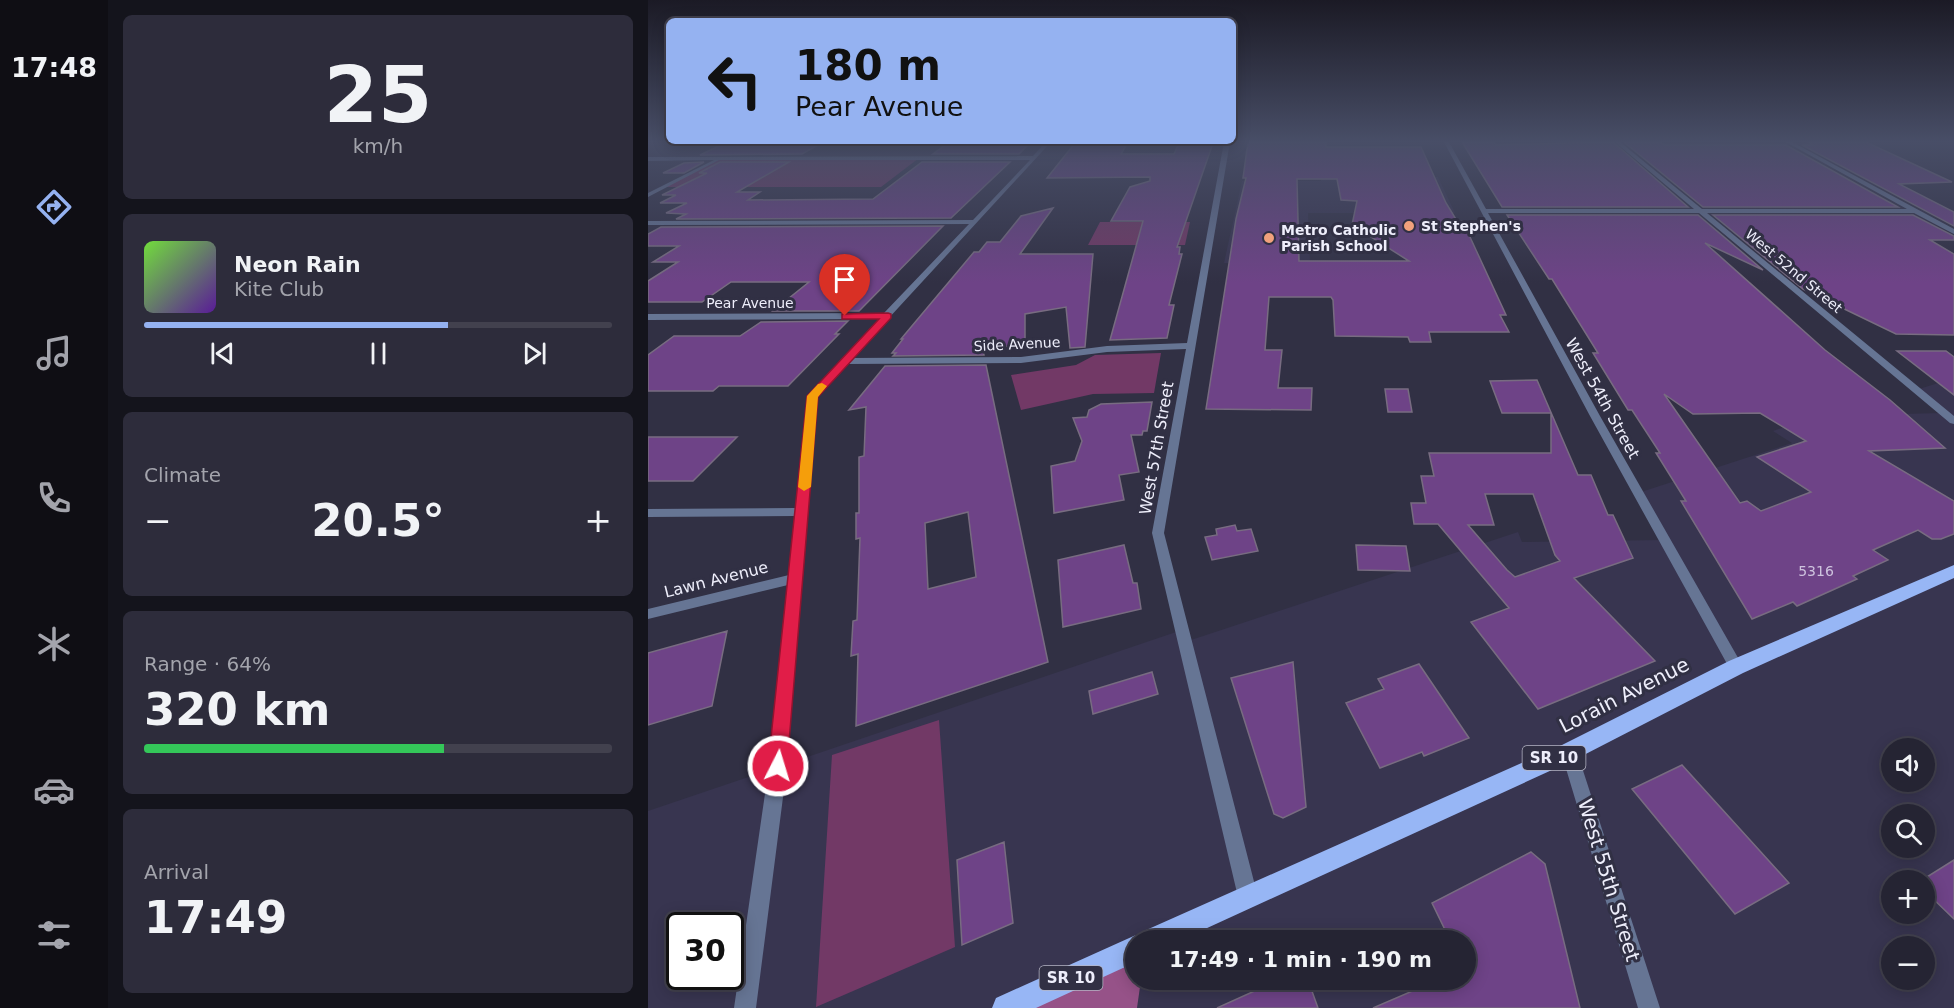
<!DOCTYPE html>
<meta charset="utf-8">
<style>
body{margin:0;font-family:"DejaVu Sans",sans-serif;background:#2d2c3b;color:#f1f3f6;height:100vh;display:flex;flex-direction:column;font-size:22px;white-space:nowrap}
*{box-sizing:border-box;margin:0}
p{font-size:20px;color:#a3a4ac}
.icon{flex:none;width:33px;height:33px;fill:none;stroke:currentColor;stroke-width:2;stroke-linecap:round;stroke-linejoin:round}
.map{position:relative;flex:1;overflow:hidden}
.drawer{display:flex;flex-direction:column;gap:15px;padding:15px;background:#14141c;width:540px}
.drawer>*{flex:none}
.banner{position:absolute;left:18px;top:18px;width:570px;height:126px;border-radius:9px;box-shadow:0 3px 15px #0003,0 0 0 2px #42414e;background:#95b2f1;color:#111;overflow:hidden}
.tools{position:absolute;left:1233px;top:738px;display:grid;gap:12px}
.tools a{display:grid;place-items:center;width:54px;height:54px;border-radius:50%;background:#252433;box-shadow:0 3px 15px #0003,0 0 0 2px #42414e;font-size:30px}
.speed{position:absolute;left:18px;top:912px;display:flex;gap:12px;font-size:30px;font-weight:700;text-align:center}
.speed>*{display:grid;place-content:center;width:78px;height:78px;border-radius:50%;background:#252433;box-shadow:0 3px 15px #0003,0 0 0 2px #42414e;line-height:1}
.speed .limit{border:3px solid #111;border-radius:9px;background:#fff;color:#111}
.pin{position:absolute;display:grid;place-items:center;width:51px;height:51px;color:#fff;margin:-62px -26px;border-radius:50% 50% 50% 0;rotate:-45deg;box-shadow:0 0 6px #0007}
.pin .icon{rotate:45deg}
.me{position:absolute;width:66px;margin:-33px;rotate:5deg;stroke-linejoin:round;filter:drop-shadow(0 0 4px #0008)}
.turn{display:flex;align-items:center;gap:21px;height:126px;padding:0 30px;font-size:27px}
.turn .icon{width:78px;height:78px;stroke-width:2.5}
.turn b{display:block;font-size:42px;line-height:51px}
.big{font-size:45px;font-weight:800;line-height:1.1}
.drawer .widget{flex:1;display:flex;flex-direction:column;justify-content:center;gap:9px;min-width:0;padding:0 21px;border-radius:9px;background:#2d2c3b}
.drawer .dial{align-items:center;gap:0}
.dial b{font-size:78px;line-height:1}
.song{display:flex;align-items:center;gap:18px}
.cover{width:72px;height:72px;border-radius:9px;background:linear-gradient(135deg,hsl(100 70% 55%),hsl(270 70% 35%))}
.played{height:6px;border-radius:3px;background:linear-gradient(90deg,#95b2f1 65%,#42414e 65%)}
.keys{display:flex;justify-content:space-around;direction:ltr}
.heat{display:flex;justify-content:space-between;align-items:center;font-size:33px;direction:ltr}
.charge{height:9px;border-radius:4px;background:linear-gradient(90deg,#34c759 64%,#42414e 0)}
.trip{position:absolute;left:477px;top:930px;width:351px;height:60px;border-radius:30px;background:#252433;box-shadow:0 3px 15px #0003,0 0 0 2px #42414e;font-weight:800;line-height:60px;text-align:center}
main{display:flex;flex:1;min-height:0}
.menu{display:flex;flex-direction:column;width:108px;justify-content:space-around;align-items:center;background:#0f0e14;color:#a3a4ac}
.menu .icon{width:42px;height:42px}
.menu .current{color:#95b2f1}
.menu b{font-size:27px;color:#f1f3f6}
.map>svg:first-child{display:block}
</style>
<main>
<nav class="menu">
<b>17:48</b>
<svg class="icon current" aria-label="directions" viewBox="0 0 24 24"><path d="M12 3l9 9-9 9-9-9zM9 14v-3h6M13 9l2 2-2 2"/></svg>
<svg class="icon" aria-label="music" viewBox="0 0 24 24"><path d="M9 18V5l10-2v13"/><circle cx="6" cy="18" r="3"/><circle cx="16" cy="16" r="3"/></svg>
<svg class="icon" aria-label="phone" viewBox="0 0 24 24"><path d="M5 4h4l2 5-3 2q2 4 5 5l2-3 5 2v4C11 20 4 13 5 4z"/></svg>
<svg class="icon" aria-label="climate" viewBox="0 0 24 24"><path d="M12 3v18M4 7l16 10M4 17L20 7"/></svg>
<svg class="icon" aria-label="car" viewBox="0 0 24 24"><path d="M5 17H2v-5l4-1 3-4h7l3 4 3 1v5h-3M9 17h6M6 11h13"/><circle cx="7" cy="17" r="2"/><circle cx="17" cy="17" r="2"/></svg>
<svg class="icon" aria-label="filters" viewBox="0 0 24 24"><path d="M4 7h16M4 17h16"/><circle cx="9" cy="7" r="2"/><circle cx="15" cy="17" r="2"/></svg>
</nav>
<section class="drawer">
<div class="widget dial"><b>25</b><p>km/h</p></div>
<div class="widget">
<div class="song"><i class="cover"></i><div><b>Neon Rain</b><p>Kite Club</p></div></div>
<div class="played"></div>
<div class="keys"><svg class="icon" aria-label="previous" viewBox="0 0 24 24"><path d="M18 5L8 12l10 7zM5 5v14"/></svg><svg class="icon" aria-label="pause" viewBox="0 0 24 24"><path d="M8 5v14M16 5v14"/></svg><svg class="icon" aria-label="next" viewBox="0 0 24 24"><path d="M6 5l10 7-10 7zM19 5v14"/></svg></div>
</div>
<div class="widget"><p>Climate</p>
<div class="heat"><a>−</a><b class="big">20.5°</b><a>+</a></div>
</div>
<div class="widget"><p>Range · 64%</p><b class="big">320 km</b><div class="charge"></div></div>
<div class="widget"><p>Arrival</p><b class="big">17:49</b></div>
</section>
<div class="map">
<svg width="1306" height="1008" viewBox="0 0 1306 1008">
<rect width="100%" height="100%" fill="#313044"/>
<!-- built -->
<path fill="#383550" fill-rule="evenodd" d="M673 177H790L807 213H660L662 263H576L594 181H673Z
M1306 378V1008H489L493 980H818V940H488L358 1008H0V811L534 630 537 642 870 532 874 542 1016 540 990 493 1144 443 1125 431 1169 416 1295 413 1268 390ZM1244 748H1276V782H1244ZM1244 814H1276V848H1244ZM1244 880H1276V914H1244ZM32 926H82V976H32ZM1244 946H1276V980H1244Z"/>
<!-- green -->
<path fill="#723966" d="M271 158 233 187H15L72 159Z
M452 222H542L537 245H440Z
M513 353 506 393 445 394 373 410 363 375 428 365 447 355Z
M291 720 307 947 168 1007 184 755Z"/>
<!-- forest -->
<path fill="#965288" d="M487 948 488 980H493L489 1008H358Z"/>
<!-- building -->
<path fill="#6e4387" stroke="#786c81" stroke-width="1.5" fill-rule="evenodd" d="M301 142H383L371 154H285Z
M600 142H678V147H773L798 203 809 221H814L822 237 858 315H852L861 332H781L783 342H762L760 337 687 336 685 300 683 297H621L617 350H634L630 388H664L663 410 558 409 588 219 598 178H595ZM649 179H689L693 200 709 201 704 225 761 261H651Z
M814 142H846L848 145 965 142 1040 207H854Z
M976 142H1012L1016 145H1138L1250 207H1055Z
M1160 142H1218L1304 182 1251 184 1306 212V226L1154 145H1165Z
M427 143 479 144 473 154H526L531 143H565L529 247H532L531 254H534L521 305H526L519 338 462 340 495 221H463L482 187 502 181V177L399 178Z
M73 145H170L154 154 52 155Z
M56 162 36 173H15L36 163Z
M72 162H141L89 192H112L100 200 225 199 274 162H362L303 218 28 219 38 214 18 213 39 203H12L28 195H14L59 173H51Z
M405 208 372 254H445L437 347 422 348 418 307 377 314V340H374L375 344 335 350 336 355 245 356 248 353H244L255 339H253L326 252H331L339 242H352L373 216Z
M859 215H1050L1115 270 1057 243 1177 350 1242 400 1297 448 1221 451 1306 501V534L1293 539H1284L1270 530 1225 550 1240 560 1205 576 1209 579 1149 606 1145 602 1104 619 1033 501H1038L1008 453H1012L984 410H980L945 353H950L904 279H901ZM1016 394 1045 414 1112 413 1158 441 1109 457 1163 492 1113 511 1099 501 1092 503Z
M1065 215H1265L1306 236V240H1282L1306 254V335L1248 334 1155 289Z
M295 226 211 311H125L161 282H83L54 302H0V281L30 262H5L31 246H0V234L13 227Z
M200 321 187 334H191L140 386H71L65 391H0V355L26 336H92L113 322Z
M1249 351H1298L1306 357V395Z
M338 365 400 662 208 726 210 654 203 656 205 621 209 620 212 538 208 539V513H211V457L216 456 218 407 201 410 237 366ZM320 512 328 577 280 589 277 523Z
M889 380 930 475H943L960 515H965L985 558 926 578 1007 661 890 709 823 622 861 608 790 524H766L763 503H778L773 476H786L781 453H903V413H854L842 381ZM837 494H885L907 555 912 561 867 577 859 570 820 525H846Z
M737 389H760L764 412H740Z
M504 402 499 431H495L494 435H483L491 472 471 475 476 500 406 513 403 466 427 461 434 441 425 418 439 417 441 410 453 404Z
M0 437H89L45 481H0Z
M587 525 589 531 603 529 610 551 564 560 557 537 569 535 568 529Z
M476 545 485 583H489L493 609 415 627 410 560Z
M708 545 758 546 762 571 710 570Z
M79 631 64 706 0 725V653Z
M645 662 658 807 635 818 626 814 583 678Z
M771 664 821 738 776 756 774 752 732 768 698 703 736 689 730 679Z
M504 672 510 694 445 714 441 691Z
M1034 765 1141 883 1087 914 984 789Z
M356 842 365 923 314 945 309 860Z
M883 852 897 864 932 1008H725L790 980H819L818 940H802L784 903Z
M1306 860V919L1276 890V880H1274Z
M631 980H660L670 1008H569Z"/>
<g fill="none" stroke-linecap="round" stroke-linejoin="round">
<!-- minor -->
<path fill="#667594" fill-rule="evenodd" d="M398 142H403L204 358 373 357 459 346 539 343 576 142H582L516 533 610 897 607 904 600 907 593 904 590 897 504 533 538 349 459 352 373 363 199 364 169 397 139 766 108 1008H86L121 766 140 585 0 619V609L141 575 147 516 0 517V509L148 508 159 396 232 319 0 320V314L236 313 321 224 0 225V221L325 220 382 160H71L0 197V193L66 160 0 161V157L385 156Z
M796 142H801L838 209H1046L967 142H972L1054 209H1259L1138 142H1144L1306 229V234L1304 233 1266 213H1059L1306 416V424L1302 423 1051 213H840L952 416 1093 663 1096 667 1093 671 1088 673 1083 671 942 416Z
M921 744 927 747 929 752 1012 1008H990L913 752 915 747Z"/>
<!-- primary -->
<path fill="#97b6f5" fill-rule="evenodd" d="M1306 565V578L1095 673 928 759 533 940H488V962L388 1008H344L348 998 479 939 488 935 493 937 496 931 914 745 1081 661Z"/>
</g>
<!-- sky -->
<linearGradient id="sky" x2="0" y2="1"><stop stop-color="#1b1a25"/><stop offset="0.5" stop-color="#484e67"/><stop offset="1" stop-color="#484e67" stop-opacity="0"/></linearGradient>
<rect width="1306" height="283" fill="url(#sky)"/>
<!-- route -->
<path fill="#e11d48" stroke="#92132f" stroke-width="1.5" d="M240 313 243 314V318L170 397 139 766 137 773 130 776 123 773 120 766 159 396 231 319H194V314Z"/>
<!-- slow -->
<path fill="#f59e0b" d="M174 383 179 386 170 397 163 487 156 491 150 487 159 396 170 384Z"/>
<!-- markers -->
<g fill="#f1a17c" stroke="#313044" stroke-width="2">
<circle cx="761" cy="226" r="6"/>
<circle cx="621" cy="238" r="6"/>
</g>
<g text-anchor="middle" stroke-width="6" stroke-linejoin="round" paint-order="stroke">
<!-- far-poi labels -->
<g font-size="14" font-weight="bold" fill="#eeeefb" stroke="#313044" text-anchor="start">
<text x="773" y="231">St Stephen's</text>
<text x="633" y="235">Metro Catholic<tspan x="633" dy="16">Parish School</tspan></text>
</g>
<!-- far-street labels -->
<g font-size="14" fill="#eeeefb" stroke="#313044">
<text transform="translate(1146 271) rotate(40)" y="5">West 52nd Street</text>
<text x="102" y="308">Pear Avenue</text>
<text transform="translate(369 344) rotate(-3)" y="5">Side Avenue</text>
</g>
<!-- number labels -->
<g font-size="14" fill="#cec3de">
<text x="1168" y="576">5316</text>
</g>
<!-- shield labels -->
<g fill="#313044" stroke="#b5b5c4" stroke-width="1.5">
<rect x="874.5" y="746" width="63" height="24" rx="4.5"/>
<rect x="391.5" y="966" width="63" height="24" rx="4.5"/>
</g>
<g font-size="15" font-weight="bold" fill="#eeeefb">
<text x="906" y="763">SR 10</text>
<text x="423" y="983">SR 10</text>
</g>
<!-- street labels -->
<g font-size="16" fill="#eeeefb" stroke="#313044">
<text transform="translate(955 398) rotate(61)" y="6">West 54th Street</text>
<text transform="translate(508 448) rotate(-80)" y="6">West 57th Street</text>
<text transform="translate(68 579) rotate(-14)" y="6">Lawn Avenue</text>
</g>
<!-- near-street labels -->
<g font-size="20" fill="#eeeefb" stroke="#313044">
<text transform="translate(976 695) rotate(-27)" y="7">Lorain Avenue</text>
<text transform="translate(961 880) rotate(73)" y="7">West 55th Street</text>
</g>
</g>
</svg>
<div class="tools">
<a><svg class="icon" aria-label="sound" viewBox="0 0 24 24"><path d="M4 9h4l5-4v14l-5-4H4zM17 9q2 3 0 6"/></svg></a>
<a><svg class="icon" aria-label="search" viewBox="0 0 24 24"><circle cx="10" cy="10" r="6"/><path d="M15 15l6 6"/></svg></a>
<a>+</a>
<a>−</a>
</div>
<div class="speed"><div class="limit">30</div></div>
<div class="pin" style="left:197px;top:316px;background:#d93025"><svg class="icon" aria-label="arrive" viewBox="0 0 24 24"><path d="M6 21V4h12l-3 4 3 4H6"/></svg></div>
<svg class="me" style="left:130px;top:766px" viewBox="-20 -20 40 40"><circle r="17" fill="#e11d48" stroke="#fff" stroke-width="3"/><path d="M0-11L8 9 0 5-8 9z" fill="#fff"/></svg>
<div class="trip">17:49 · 1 min · 190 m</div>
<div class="banner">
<div class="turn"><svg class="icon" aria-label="left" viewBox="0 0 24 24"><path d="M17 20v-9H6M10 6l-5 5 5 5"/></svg><div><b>180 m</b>Pear Avenue</div></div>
</div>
</div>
</main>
